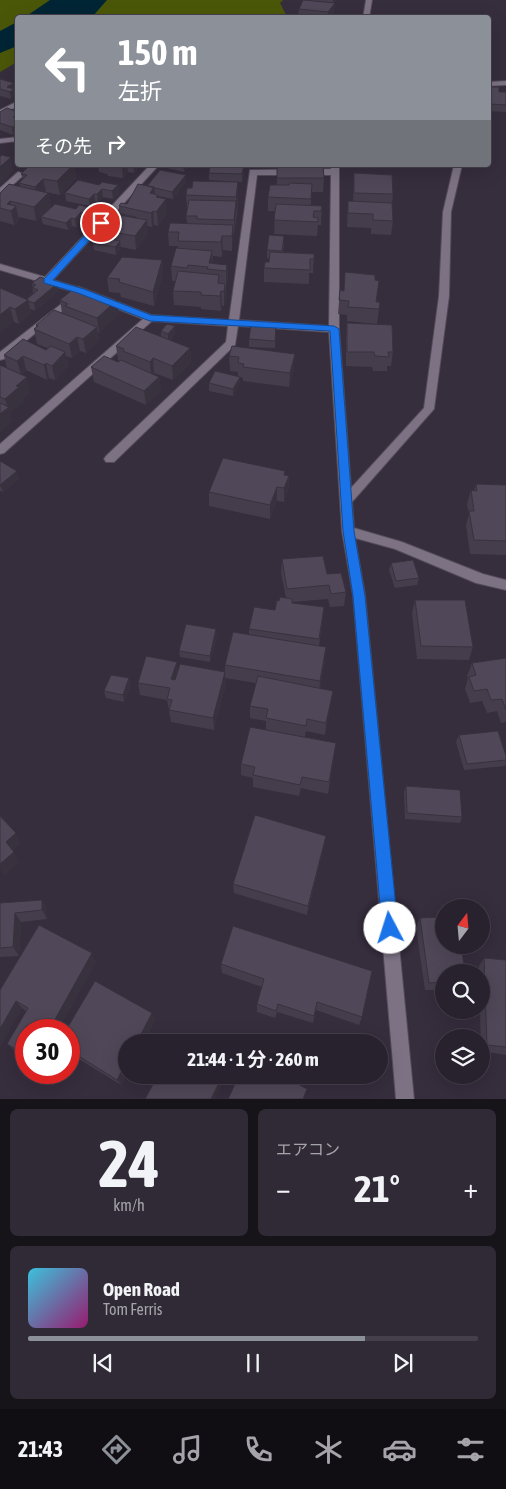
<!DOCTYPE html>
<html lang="ja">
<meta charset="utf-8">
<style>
body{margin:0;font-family:"Asap Condensed","Noto Sans JP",sans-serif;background:#302a36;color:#f1f3f6;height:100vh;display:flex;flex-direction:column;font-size:19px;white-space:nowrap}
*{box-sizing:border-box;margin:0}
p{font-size:16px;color:#a5a4aa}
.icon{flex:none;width:28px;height:28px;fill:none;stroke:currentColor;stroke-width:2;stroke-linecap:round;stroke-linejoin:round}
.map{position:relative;height:1099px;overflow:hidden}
.drawer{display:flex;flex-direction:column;gap:10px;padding:10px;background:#161319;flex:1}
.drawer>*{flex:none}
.banner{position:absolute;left:15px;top:15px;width:476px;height:152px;border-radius:5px;box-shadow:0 5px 20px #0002,0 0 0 1px #443f4a;background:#8c9099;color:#fff;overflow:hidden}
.needle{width:32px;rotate:16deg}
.controls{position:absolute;left:435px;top:899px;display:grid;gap:10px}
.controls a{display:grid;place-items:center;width:55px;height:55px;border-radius:50%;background:#28222e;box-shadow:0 5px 20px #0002,0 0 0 1px #443f4a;font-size:25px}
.speed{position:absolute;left:15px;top:1019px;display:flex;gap:10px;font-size:25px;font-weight:700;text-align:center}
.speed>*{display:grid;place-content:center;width:65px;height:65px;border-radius:50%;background:#28222e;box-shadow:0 5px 20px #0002,0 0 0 1px #443f4a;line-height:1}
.speed .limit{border:8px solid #d22;background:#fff;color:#111}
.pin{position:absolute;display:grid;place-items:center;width:42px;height:42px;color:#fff;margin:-21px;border:2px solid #fff;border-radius:50%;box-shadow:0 1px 5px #0007}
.me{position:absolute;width:55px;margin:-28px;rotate:355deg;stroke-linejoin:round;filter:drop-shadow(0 0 4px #0008)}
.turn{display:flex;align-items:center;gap:18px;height:105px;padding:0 20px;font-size:22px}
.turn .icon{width:65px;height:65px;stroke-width:2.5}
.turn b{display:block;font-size:35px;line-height:42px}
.then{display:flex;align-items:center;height:48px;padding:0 20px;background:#0003;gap:10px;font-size:19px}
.big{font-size:38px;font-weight:700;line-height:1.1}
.drawer .card{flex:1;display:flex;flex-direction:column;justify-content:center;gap:8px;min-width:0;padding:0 18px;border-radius:8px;background:#302a36}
.drawer .dial{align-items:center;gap:0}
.dial b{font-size:65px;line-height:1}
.song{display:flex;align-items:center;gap:15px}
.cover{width:60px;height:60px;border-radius:8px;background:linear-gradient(135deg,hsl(190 70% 55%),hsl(320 70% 35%))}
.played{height:5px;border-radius:2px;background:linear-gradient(90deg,#8c9099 75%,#443f4a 75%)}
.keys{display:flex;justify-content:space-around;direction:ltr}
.heat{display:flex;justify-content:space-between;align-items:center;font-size:28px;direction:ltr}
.drawer .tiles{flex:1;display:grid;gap:10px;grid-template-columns:1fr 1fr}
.card:last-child{grid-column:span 2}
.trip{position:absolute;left:118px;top:1034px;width:270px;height:50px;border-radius:25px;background:#28222e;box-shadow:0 5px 20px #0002,0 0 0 1px #443f4a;font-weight:700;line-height:50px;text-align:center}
.tab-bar{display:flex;height:80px;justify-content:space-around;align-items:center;background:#100e12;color:#a5a4aa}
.tab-bar .icon{width:35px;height:35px}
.tab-bar .selected{color:#8c9099}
.tab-bar b{font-size:22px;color:#f1f3f6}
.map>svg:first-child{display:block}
</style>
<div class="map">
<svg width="506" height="1099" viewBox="0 0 506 1099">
<rect width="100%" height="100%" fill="#362d3d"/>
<!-- green -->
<path fill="#4b5708" d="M0 0H283L280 3 287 17H291L18 18 17 62 0 72Z"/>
<!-- water -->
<path fill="#002535" d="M50 0H107L92 17H25Z
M17 22V46L0 53V31Z"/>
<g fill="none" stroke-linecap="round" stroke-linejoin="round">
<defs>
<path id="minor" d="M366 0H372L369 18H363Z
M506 81V85L489 86V82Z
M18 101V106L0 115V110Z
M18 137V141L0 143V139Z
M150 165H159L53 280 84 289 151 315 229 320 250 170 331 169V165H339V329L351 488 424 408 439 296 443 212 454 165H462L451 212 449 296 434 409 352 502 354 528 402 542 483 574 506 580V590L476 583 395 549 355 538 365 595 414 1099H396L353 595 342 531 329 332 238 326 235 345 114 462H106L104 459 106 456 226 342 228 326 152 321 4 453 0 454V444L143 319 78 293 0 270V264L45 277ZM257 175H331L329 326 239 320Z
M18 172 25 174 0 196V188Z
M74 294 79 297 77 299 4 359 0 360V352Z"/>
</defs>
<!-- minor casing -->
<use href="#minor" stroke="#524a57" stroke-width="2"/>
<!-- minor -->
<use href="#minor" fill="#7c7284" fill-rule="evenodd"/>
</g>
<!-- wall -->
<path fill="#453d4c" d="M306 0H336L334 3 335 10 329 18H316L298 16 299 9Z
M0 79 15 90 14 91 15 96 11 99 0 96Z
M489 87 499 92H506V112L489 111Z
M0 112H18L13 135 0 130Z
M30 165H74L76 178 60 195 46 192 48 193 51 207 36 221 19 217V220L14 225 0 221V193L20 186 19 183 23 179 21 174Z
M98 165H141L134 173 128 172 123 178 108 176 107 174 99 172Z
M167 165H189L184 172 167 168Z
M210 165H222L244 172 242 182 209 180V173Z
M277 165 324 178 323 192H311V205L322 206 321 225H318L317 236 274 234 275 211H268V197L277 185Z
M354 173 393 194 392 203 393 221 391 235 371 234V228L347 227 348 201 353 202Z
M186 182 173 199 158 196V198L167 213 158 226 154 225 152 227 147 226 148 234 136 250 121 247V249L116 255 94 250 93 243 106 238 104 227 117 214 119 213V206L127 204 147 186Z
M99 185H118L119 193 113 199 103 197 98 202 95 201 90 206 66 201 65 193Z
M186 195 238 196 237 215 234 234H233L232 251 223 250 222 257 213 256V264L227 265 228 279 226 285V298L224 306H222L221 311 201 309V307L174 305 173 291 175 281H172L171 266 178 249V246H169L168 232 187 223 186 216 187 209Z
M55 204 97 217 92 222 82 220 76 227 72 226 68 230 43 224 41 217Z
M284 244 283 252 314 254 313 273H309V284L264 282V268L269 262V258H267V250Z
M162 260 163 274 154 306 121 297 120 293 109 292 107 278Z
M375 280 377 302H380L377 324 347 321V315L338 314 340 290 344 291Z
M32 283H58L59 291 35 311 30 309 31 314 19 324 14 322 0 288 27 299 33 293Z
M60 300H117L119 314 99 333 98 332 99 341 86 353 80 351 72 358 66 356 68 366 55 380 49 378 47 380 26 370 21 375 30 392 22 399 23 402 10 413 12 421 0 432V365L7 369 4 355 46 350 48 348 37 344 34 329 36 327V325L62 313Z
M347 323 393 352 391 366H387V371H373L372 367 346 366V337Z
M276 325 275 348 249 347V339Z
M175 326V334L170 340 190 348 191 362 173 380 154 373 153 374 159 377 161 391 146 405 94 382 91 367 118 362 120 361 118 360 116 346 161 337V331Z
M232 346 294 369 289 387 243 381V378L240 377V384L233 396 209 391V383L238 376V372L230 371 229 356Z
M0 461 19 479 3 492 0 491Z
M285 475 289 476 288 490 284 502 277 501 270 519 209 506V492Z
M476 484 506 485V555L470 554 466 525 469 514 467 504 471 490 474 491Z
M282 559 327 574 346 592 344 606 330 607 328 599 292 602V603L324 607 319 646 325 660 320 688 331 703 325 735 306 731 305 737 336 743 328 794 301 788 299 796 253 787V778L241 775V764L266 730V721L250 718V706L256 683 225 678 226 684 214 730 171 722 167 700 140 695 138 683 178 671 225 672V665L249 634V629L275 610 279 601 286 598 281 573Z
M391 563 419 578 417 585 395 588 389 570Z
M415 600 473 647 469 660 417 659 412 613Z
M217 636 210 662 180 657 179 651Z
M506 658V722L501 723 497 711 487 713 482 701 470 703 465 689 468 678 467 676 472 663Z
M131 685 124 702 106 698 104 691Z
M459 735 506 756V763L505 766 464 770 456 742Z
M406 786 462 817 460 823 405 819 404 792Z
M324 846 307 915 234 893 233 884Z
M42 900 47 909V919L21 922 19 956 0 957V903Z
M420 918 444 972V990H425L416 927Z
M233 926 362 1017 359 1025 316 1010 313 1023 277 1012 275 1018 257 1012V1004L262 987 222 973 221 964Z
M484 958 506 960V1055L481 1051 480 1010H481V972H479V966Z
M96 962 58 1030H26V1058L14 1050 7 1044 26 1011 22 1008 0 1047V990Z
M152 1013 155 1020 121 1085 69 1053V1030Z"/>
<!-- shaded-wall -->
<path fill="#38323e" d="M333 0H336L333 6 335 3V10L328 18V12L333 6Z
M14 83 15 90 14 91 15 96 11 99 10 92 7 87Z
M18 126V134L13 135 12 127Z
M11 157 13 171 0 184V167Z
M73 165H74L76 178 60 195 57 181Z
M122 165H127L128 172 123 178Z
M133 165H141L134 173Z
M183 165H189L184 172Z
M244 165V172L242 182V174Z
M186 175V182L173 199 172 192Z
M43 179 46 192 38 200 35 187Z
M238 182V196L234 234V220Z
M118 185 119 193 113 199 112 191Z
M154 187 156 201 150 193Z
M102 189 103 197 98 202 97 194Z
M48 193 51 207 36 221 34 207Z
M94 194 95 201 90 206 89 199Z
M158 195 159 208 166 199 167 213 158 226 156 197Z
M10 201 12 210 16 206 19 220 14 225 11 211 7 204Z
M96 209 97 217 92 222 91 215Z
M153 211 154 225 152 227 151 213Z
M81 212 82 220 76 227 75 219Z
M71 218 72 226 68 230 66 223Z
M147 220 148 234 136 250 135 236Z
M233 225 234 239 232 251V236Z
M222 236 223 250 222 257 221 242Z
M120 241 121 249 116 255 115 247Z
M212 251 213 265 209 263Z
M162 260 163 274 154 306 153 292Z
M227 265 228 279 226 285V271Z
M58 283 59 291 35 311 34 303Z
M225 284 226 298 224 306V292Z
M221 291 222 306 221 311 220 296Z
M28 300 31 314 19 324 15 309Z
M117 300 119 314 99 333 97 318Z
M10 307 14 322 0 333V315Z
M175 326V334L168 341V334Z
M97 327 99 341 86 353 83 339Z
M77 337 80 351 72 358 69 344Z
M190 348 191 362 173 380 172 366Z
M65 352 68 366 55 380 52 366Z
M295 354 294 369 289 387 290 373Z
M23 356 26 370 21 375 17 361Z
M153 358 154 373 151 376 150 362Z
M46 363 49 378 47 380 44 365Z
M27 377 30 392 22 399 23 402 10 413 12 421 0 432V414L8 408 5 399 16 386Z
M159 377 161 391 146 405 144 391Z
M240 377V384L233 396V389Z
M17 471 19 479 3 492 0 485Z
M289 476 288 490 284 502V488Z
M277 487V501L270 519V505Z
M216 629 217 636 210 662V656Z
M326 647 325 660 319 693 320 681Z
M177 662 178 675 173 692 171 679Z
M225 672 226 684 214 730 213 718Z
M129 678 131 685 124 702 123 695Z
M333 691 331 703 325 735 326 723Z
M16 833 21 844 11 852 6 842Z
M326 836 324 846 307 915 308 906Z
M14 852 20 862 4 876 0 869V864Z
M42 900 47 909V919L42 910Z
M15 913 21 922 19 956 13 947Z
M92 953 96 962 58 1030H49Z
M16 1001 22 1008 0 1047V1029Z
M152 1013 155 1020 143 1042H137Z
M126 1062V1075L121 1085 117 1080Z
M221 1079 222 1085 215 1099H211Z"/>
<!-- building -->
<path fill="#504758" stroke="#38323e" d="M303 0 335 3 328 12 299 9Z
M0 79 14 83 7 87 14 89 10 92 0 89Z
M489 87H499V92H506V105L489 104Z
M7 108 18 112V114L13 117 18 118V126L12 127 0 123V112Z
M1 155 11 157 0 167V157Z
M30 165H73L57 181 43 179 35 187 19 183 27 175 21 174Z
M210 165 231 166V165H244L242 174 209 173Z
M277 165H323L324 178H277Z
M160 170 186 175 172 192 147 186Z
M354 173 392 175 393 194 354 193Z
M78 180 99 185 102 182 118 185 112 191 102 189 97 194H94L89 199 65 193Z
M193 181 238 182 236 197 186 195 187 188H192Z
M290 183 312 184 311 199 268 197 270 185H289Z
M9 184 48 193 34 207 10 201 7 204 16 206 11 211 0 208V193Z
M138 184 154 187 150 193 158 195 156 197 166 199 156 212 153 211 151 213 119 206 121 203 127 204Z
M189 200 236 201 234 220 197 219V216H186Z
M348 201 392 203 393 221 373 220V214L348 213Z
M55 204 76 209 79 205 96 209 91 215 81 212 75 219 71 218 66 223 41 217Z
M276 204 322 206 321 211H314L313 217 318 218V222L274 220Z
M118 213 136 217V218L117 214Z
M114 214 147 220 135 236 106 231 109 228 104 227Z
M170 223 233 225 232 236H222L221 242 178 241 179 232H168Z
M269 235 284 236 282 251 267 250Z
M98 236 120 241 115 247 93 243Z
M176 248 212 251 209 263 227 265 226 271 207 269 208 267 188 265 187 268 171 266Z
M270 252 314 254V259H310V270L264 268 265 262H269Z
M122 257 162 260 153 292 119 282 120 279 107 278Z
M178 271 219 275 218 283 225 284 224 292 221 291 220 296 201 295V292L173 291Z
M345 272 375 275V280L379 281 376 302H380L379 309 348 307 349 301 339 300 340 290 344 291Z
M40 277 58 283 34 303 28 301V300L27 299 38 290 32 287 36 285 32 283Z
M78 285 117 300 97 318 65 306 68 304 60 300Z
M0 288 28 300 15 309 10 307 0 315Z
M54 310 97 327 83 339 77 337 69 344 34 329 38 326 36 325Z
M347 323 392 325 393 352H388L389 357 375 356 374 352H347Z
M167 324 175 326 168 334 161 331Z
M251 324 276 325 275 341 249 339Z
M136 327 190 348 172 366 153 358 150 362 123 351 124 349 116 346Z
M23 339 46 350 51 346 65 352 52 366 46 363 44 365 23 356 17 361 4 355Z
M232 346 295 354 290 373 243 367 244 364 238 363 239 357 229 356Z
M104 356 118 362 121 360 159 377 144 391 91 367Z
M0 365 27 377 16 386 19 387 5 399 0 397Z
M215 371 240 377 233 389 209 383Z
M0 403 9 407 0 414Z
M223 458 285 471 284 475 289 476 284 488 277 487 270 505 209 492Z
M0 461 17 471 0 485Z
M476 484 506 485V541L474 540 469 511H474L471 490 477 491Z
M323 556 327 574 341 573 346 592 331 594 329 585 287 589 282 559Z
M413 560 419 578 396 581 391 563Z
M280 597 292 599V603L324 607 319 639 249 629 254 607 275 610 277 600 279 601Z
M415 600H465L473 647 421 646Z
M186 624 216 629 210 656 179 651Z
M233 632 326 647 320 681 225 665Z
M146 656 177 662 171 679 175 680 180 664 225 672 213 718 169 710 172 700 167 699 170 688 138 683Z
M506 658V710L502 699 491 700 487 689 474 691 469 677 476 675 472 663Z
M111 675 129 678 123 695 104 691Z
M258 676 333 691 326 723 307 719 306 726 266 718 268 709 250 706Z
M250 727 336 743 329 782 302 777 300 785 253 775 255 767 241 764Z
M498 731 506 756V760L467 764 459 735Z
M406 786 460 790 462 817 407 813Z
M255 815 326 836 308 906 233 884Z
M0 816 16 833 6 842 14 852 0 864Z
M42 900V910L15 913 13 947 0 948V903Z
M444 917V945H461L465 972H444V982L429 983 420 918Z
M39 925 92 953 49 1030H26V1055L7 1044 28 1008 16 1001 0 1029V990Z
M233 926 372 971 362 1017 317 1002 314 1016 278 1004 276 1011 257 1004 264 979 221 964Z
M484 958 506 960V1047L487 1045Z
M95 981 152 1013 137 1042H126V1062L117 1080 69 1050V1030H66Z
M158 1075H214L221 1079 211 1099H145Z
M239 1075H281L307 1089 303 1099H228Z"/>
<!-- route -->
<path fill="#1a73e8" stroke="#114b97" d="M98 221 105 223 53 280 84 289 151 315 334 326 339 329 354 531 365 596 398 928 395 933 390 936 385 933 382 928 353 596 343 531 330 331 150 321 78 293 44 283V279Z"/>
</svg>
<div class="controls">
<a><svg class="needle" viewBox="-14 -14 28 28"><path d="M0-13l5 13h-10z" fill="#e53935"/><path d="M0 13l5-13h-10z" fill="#a5a4aa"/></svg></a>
<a><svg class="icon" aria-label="search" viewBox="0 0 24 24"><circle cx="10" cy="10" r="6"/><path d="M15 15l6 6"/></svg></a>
<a><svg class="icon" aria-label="layers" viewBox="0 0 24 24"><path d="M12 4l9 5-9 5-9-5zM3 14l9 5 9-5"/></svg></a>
</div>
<div class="speed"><div class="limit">30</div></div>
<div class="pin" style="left:101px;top:223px;background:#d93025"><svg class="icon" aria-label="arrive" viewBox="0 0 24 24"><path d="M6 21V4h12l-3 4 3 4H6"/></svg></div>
<svg class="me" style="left:390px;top:928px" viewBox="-20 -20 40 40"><circle r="19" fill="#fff"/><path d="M0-13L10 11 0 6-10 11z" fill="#1a73e8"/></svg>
<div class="trip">21:44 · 1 分 · 260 m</div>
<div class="banner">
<div class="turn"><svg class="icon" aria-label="left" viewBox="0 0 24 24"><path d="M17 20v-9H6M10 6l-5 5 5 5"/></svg><div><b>150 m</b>左折</div></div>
<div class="then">その先<svg class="icon" aria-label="right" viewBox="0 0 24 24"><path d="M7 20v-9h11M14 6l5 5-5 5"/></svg></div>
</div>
</div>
<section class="drawer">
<div class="tiles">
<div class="card dial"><b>24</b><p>km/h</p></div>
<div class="card"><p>エアコン</p>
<div class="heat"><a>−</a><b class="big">21°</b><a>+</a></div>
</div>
<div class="card">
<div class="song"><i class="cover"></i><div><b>Open Road</b><p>Tom Ferris</p></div></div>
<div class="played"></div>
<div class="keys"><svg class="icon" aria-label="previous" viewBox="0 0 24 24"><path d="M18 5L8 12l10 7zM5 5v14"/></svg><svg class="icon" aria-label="pause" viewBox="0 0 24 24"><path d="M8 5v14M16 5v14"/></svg><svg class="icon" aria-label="next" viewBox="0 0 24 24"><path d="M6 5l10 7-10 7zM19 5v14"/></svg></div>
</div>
</div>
</section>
<nav class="tab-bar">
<b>21:43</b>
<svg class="icon selected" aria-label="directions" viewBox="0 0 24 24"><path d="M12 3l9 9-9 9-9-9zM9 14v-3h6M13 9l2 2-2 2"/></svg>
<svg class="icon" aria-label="music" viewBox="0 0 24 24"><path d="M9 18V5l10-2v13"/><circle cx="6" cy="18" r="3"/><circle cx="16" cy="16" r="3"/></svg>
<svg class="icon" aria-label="phone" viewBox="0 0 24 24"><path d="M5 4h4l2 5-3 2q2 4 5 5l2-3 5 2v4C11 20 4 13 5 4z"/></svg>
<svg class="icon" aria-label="climate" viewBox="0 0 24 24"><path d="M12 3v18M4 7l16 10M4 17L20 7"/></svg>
<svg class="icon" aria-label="car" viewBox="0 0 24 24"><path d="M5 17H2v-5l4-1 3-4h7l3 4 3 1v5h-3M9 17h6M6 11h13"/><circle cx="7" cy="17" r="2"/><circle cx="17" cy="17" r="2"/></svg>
<svg class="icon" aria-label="filters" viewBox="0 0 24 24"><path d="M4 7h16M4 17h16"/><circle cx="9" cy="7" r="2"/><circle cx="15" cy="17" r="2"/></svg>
</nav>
